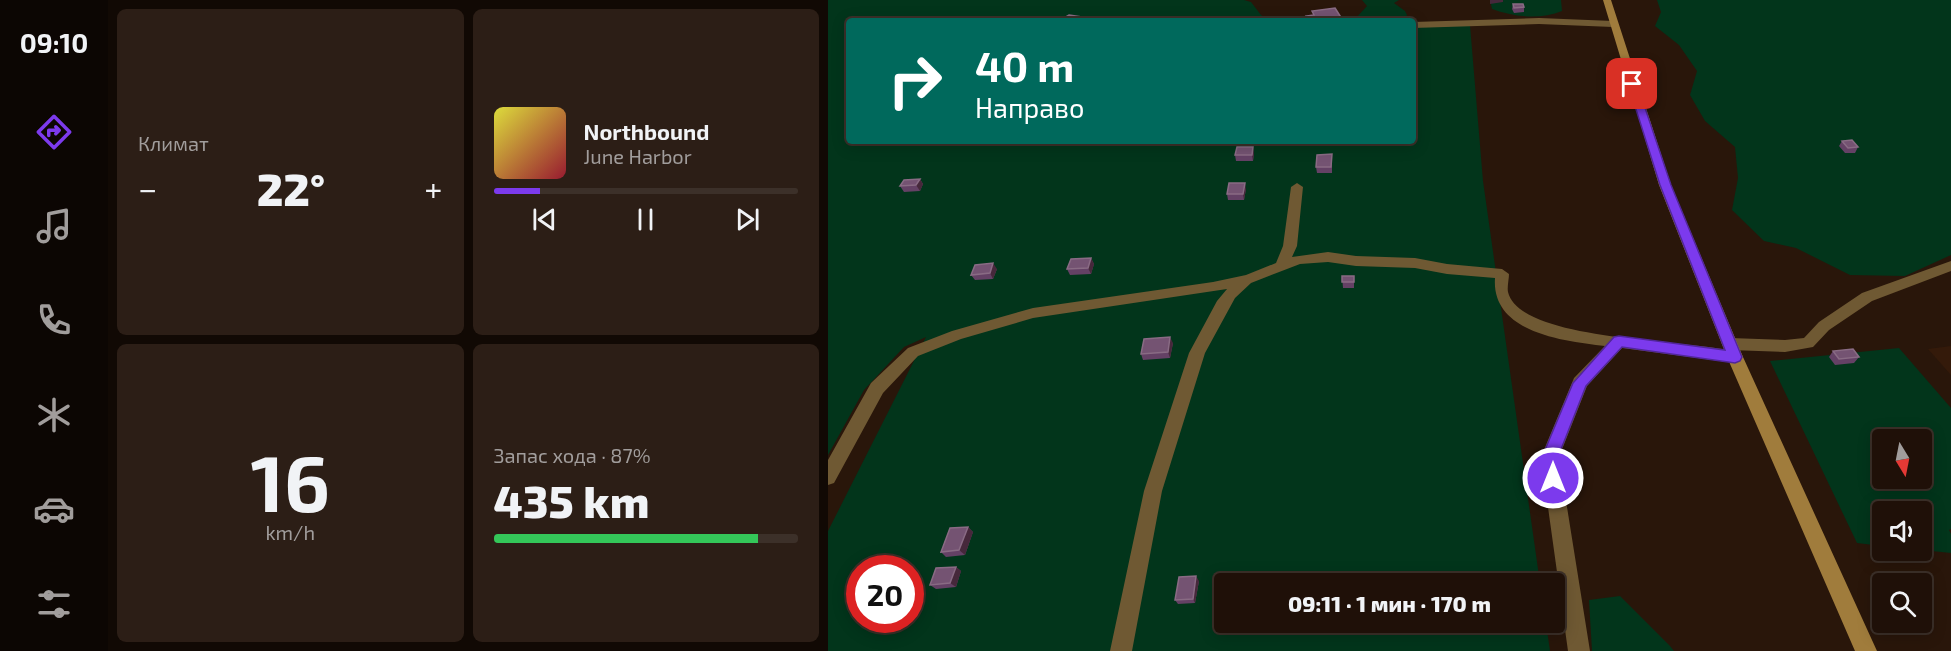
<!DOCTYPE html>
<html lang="ru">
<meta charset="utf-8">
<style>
body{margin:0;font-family:"Exo 2",sans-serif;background:#2c1e16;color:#f1f3f6;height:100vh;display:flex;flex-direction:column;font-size:22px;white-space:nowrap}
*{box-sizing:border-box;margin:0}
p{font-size:20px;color:#a19d9c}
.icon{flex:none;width:33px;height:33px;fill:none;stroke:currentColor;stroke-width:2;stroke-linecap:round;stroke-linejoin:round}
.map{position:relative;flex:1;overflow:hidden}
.drawer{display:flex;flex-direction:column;gap:9px;padding:9px;background:#110904;width:720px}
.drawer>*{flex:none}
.banner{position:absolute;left:18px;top:18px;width:570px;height:126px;border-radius:6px;box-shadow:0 3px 15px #0003,0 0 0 2px #3c3029;background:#00695c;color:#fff;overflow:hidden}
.needle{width:39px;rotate:170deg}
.buttons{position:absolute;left:1044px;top:429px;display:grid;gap:12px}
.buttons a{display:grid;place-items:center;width:60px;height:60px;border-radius:6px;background:#1f1008;box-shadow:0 3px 15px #0003,0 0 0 2px #3c3029;font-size:30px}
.speed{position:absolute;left:18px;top:555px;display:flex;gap:12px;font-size:30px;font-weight:700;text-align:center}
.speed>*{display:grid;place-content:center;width:78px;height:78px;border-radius:50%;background:#1f1008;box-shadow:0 3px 15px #0003,0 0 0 2px #3c3029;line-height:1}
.speed .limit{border:9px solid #d22;background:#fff;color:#111}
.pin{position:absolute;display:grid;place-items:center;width:51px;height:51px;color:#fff;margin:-26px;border-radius:12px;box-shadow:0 3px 9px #0006}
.me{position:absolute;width:66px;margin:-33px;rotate:0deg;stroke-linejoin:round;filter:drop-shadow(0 0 4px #0008)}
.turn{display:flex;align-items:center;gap:21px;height:126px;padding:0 30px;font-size:27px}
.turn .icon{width:78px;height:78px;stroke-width:2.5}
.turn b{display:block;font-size:42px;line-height:51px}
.big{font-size:45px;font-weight:800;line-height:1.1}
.drawer .widget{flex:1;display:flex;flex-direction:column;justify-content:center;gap:9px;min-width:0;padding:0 21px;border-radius:9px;background:#2c1e16}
.drawer .dial{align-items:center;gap:0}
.dial b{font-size:78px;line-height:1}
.song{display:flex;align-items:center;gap:18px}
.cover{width:72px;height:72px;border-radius:9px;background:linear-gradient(135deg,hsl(60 70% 55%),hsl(350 70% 35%))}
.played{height:6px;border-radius:3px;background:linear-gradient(90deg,#7c3aed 15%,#3c3029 15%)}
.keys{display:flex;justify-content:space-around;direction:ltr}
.heat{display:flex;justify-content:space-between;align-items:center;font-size:33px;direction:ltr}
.charge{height:9px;border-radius:4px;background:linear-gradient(90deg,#34c759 87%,#3c3029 0)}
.drawer .tiles{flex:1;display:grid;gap:9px;grid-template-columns:repeat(2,1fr)}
.trip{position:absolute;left:386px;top:573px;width:351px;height:60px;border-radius:6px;background:#1f1008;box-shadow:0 3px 15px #0003,0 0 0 2px #3c3029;font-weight:800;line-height:60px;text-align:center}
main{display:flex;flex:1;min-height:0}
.tabs{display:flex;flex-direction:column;width:108px;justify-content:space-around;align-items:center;background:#0c0603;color:#a19d9c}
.tabs .icon{width:42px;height:42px}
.tabs .selected{color:#7c3aed}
.tabs b{font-size:27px;color:#f1f3f6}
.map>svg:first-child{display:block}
</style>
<main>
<nav class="tabs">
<b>09:10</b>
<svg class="icon selected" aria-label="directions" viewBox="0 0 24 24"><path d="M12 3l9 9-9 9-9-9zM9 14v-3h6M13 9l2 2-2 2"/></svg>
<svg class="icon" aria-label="music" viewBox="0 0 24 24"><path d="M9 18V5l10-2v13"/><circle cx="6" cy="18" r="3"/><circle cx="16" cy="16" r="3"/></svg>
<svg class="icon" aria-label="phone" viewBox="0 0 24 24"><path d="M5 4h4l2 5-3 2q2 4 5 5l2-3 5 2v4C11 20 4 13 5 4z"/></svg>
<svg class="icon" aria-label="climate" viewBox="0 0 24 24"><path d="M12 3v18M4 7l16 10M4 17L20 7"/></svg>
<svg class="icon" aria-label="car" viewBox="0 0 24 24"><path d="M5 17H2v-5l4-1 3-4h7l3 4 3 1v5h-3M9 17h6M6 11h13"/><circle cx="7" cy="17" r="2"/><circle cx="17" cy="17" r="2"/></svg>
<svg class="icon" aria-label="filters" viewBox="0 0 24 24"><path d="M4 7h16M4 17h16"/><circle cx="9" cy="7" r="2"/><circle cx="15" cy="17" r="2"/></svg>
</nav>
<section class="drawer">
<div class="tiles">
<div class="widget"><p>Климат</p>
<div class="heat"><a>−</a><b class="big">22°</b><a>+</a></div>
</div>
<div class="widget">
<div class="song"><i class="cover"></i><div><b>Northbound</b><p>June Harbor</p></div></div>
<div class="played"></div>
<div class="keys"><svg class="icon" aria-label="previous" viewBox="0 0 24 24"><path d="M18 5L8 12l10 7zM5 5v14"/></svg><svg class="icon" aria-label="pause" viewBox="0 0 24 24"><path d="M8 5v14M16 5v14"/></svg><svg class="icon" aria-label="next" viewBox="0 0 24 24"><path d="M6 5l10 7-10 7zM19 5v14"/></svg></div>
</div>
<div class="widget dial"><b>16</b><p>km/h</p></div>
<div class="widget"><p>Запас хода · 87%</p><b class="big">435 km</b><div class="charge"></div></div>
</div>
</section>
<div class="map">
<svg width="1123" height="651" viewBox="0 0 1123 651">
<rect width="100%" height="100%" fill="#29160a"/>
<!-- built -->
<path fill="#341a0a" d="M1123 346V375L1100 349Z"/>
<!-- green -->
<path fill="#02351b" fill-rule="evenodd" d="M0 0H416L423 2 433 15 441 21H21V141H585V27L642 25 655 181 712 583 396 584V622L718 623 722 651H0V531L98 337 76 347 36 390 0 455ZM32 568H82V620H32Z
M534 0H571L566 3 577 11 579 15 577 19 531 21 527 19 539 6Z
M662 0H733L734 11C712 20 686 17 664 9Z
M829 0H1123V255L1077 276 1022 275 968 248 936 241 904 210 910 178 907 147 877 121 862 95 869 71 851 45 827 26 833 12Z
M1071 348 1123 408V529L1121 530 1123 534V553L1094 550V512H1054V546L1029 543 942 361ZM1054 440H1094V478H1054Z
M792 596 842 646 846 651H764L761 600Z"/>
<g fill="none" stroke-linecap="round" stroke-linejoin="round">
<!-- lane -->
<path fill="#6f5933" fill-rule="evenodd" d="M711 18 785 21 790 24 785 27 711 24 585 28V22Z
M469 183 475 187 469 246 464 257 500 252 528 256 587 258 619 264 674 269 681 274C681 279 679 287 680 292 692 343 868 339 913 353L915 357 913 361 907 363 794 348 759 386 731 457 762 651H740L713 457 746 378 777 346C736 341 663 333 667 278L619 274 587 268 528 266 500 262 472 264 459 269 423 283 407 298 377 353 334 491 304 651H282L316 491 361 353 389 301 399 289 205 318 133 339 90 356 55 393 6 483 0 485V460L43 383 80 348 124 331 205 308 385 282 418 275 448 263 455 246 463 187Z
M1123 261V271L1044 301 1001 330 985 347 957 352 902 350 897 348 894 344 897 340 902 338 957 340 976 338 991 322 1034 293Z"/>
<!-- secondary -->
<path fill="#a07c3c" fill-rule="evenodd" d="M775 0H783L843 185 915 357 1049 651H1027L899 357 831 185Z"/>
</g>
<!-- wall -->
<path fill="#644165" d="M685 4 696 7V12L686 13 684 9Z
M1014 141 1030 147 1027 153H1017L1011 146Z
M426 153 425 161H408L407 155Z
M504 160V173H489L488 167Z
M92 179 95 184 92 191 76 192 72 186Z
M418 189 416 200H400L399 194Z
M263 258 266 264 263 274 242 275 239 269Z
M169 269 165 279 147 280 143 275Z
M514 276H526V288H515Z
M345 343 342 358 315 360 313 354Z
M1005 351 1031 357 1026 363 1007 365 1001 357Z
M140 527 145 532 137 555 118 557 113 552Z
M128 567 133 571 128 587 108 589 102 585Z
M371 581 367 603 350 604 347 600Z"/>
<!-- shaded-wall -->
<path fill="#46283b" d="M662 0H675V2L662 4Z
M425 147 426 153 425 161 424 155Z
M92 179 95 184 92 191 88 185Z
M417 183 418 189 416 200 415 194Z
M263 258 266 264 263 274 260 268Z
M165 263 169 269 165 279 162 273Z
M342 337 345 343 342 358 340 352Z
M140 527 145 532 137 555 131 550Z
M128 567 133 571 128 587 122 583Z
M368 576 371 581 367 603 365 599Z"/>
<!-- building -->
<path fill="#745372" stroke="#896b84" stroke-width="1.5" d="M685 4H695L696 7 686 8Z
M507 8 514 19 499 21H481L478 16 486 15 484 11Z
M241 15 254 17 248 21 234 19Z
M1024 140 1030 147 1020 148 1014 141Z
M409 147H425L424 155H407Z
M504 154 503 167H488L489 155Z
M92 179 88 185 72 186 76 180Z
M401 183H417L415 194H399Z
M263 258 260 268 239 269 243 259Z
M165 263 162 273 143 275 147 265Z
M514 276H526V282H514Z
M342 337 340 352 313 354 316 339Z
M1025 349 1031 357 1011 359 1005 351Z
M140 527 131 550 113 552 122 528Z
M128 567 122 583 102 585 108 568Z
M368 576 365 599 347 600 351 577Z"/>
<!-- route -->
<path fill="#7c3aed" stroke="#51269a" stroke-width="1.5" d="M804 81 809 84 843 185 914 357 912 361 907 363 794 347 758 386 730 457 734 478 731 484 725 486 720 484 714 457 745 383 786 337 791 336 897 350 832 185 800 84Z"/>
</svg>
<div class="buttons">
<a><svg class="needle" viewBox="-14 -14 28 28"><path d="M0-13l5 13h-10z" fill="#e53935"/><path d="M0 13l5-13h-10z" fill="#a19d9c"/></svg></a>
<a><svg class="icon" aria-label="sound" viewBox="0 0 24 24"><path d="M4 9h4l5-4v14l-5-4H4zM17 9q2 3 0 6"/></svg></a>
<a><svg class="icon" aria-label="search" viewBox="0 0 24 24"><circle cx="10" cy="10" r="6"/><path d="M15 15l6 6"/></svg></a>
</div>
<div class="speed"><div class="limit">20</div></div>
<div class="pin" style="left:804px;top:84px;background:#d93025"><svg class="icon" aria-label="arrive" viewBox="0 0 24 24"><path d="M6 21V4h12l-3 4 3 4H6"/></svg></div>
<svg class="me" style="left:725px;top:478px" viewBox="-20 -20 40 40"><circle r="17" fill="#7c3aed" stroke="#fff" stroke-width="3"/><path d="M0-11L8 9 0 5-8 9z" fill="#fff"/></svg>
<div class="trip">09:11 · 1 мин · 170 m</div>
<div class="banner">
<div class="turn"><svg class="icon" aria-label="right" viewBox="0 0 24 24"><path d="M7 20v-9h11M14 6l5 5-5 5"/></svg><div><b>40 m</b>Направо</div></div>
</div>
</div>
</main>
